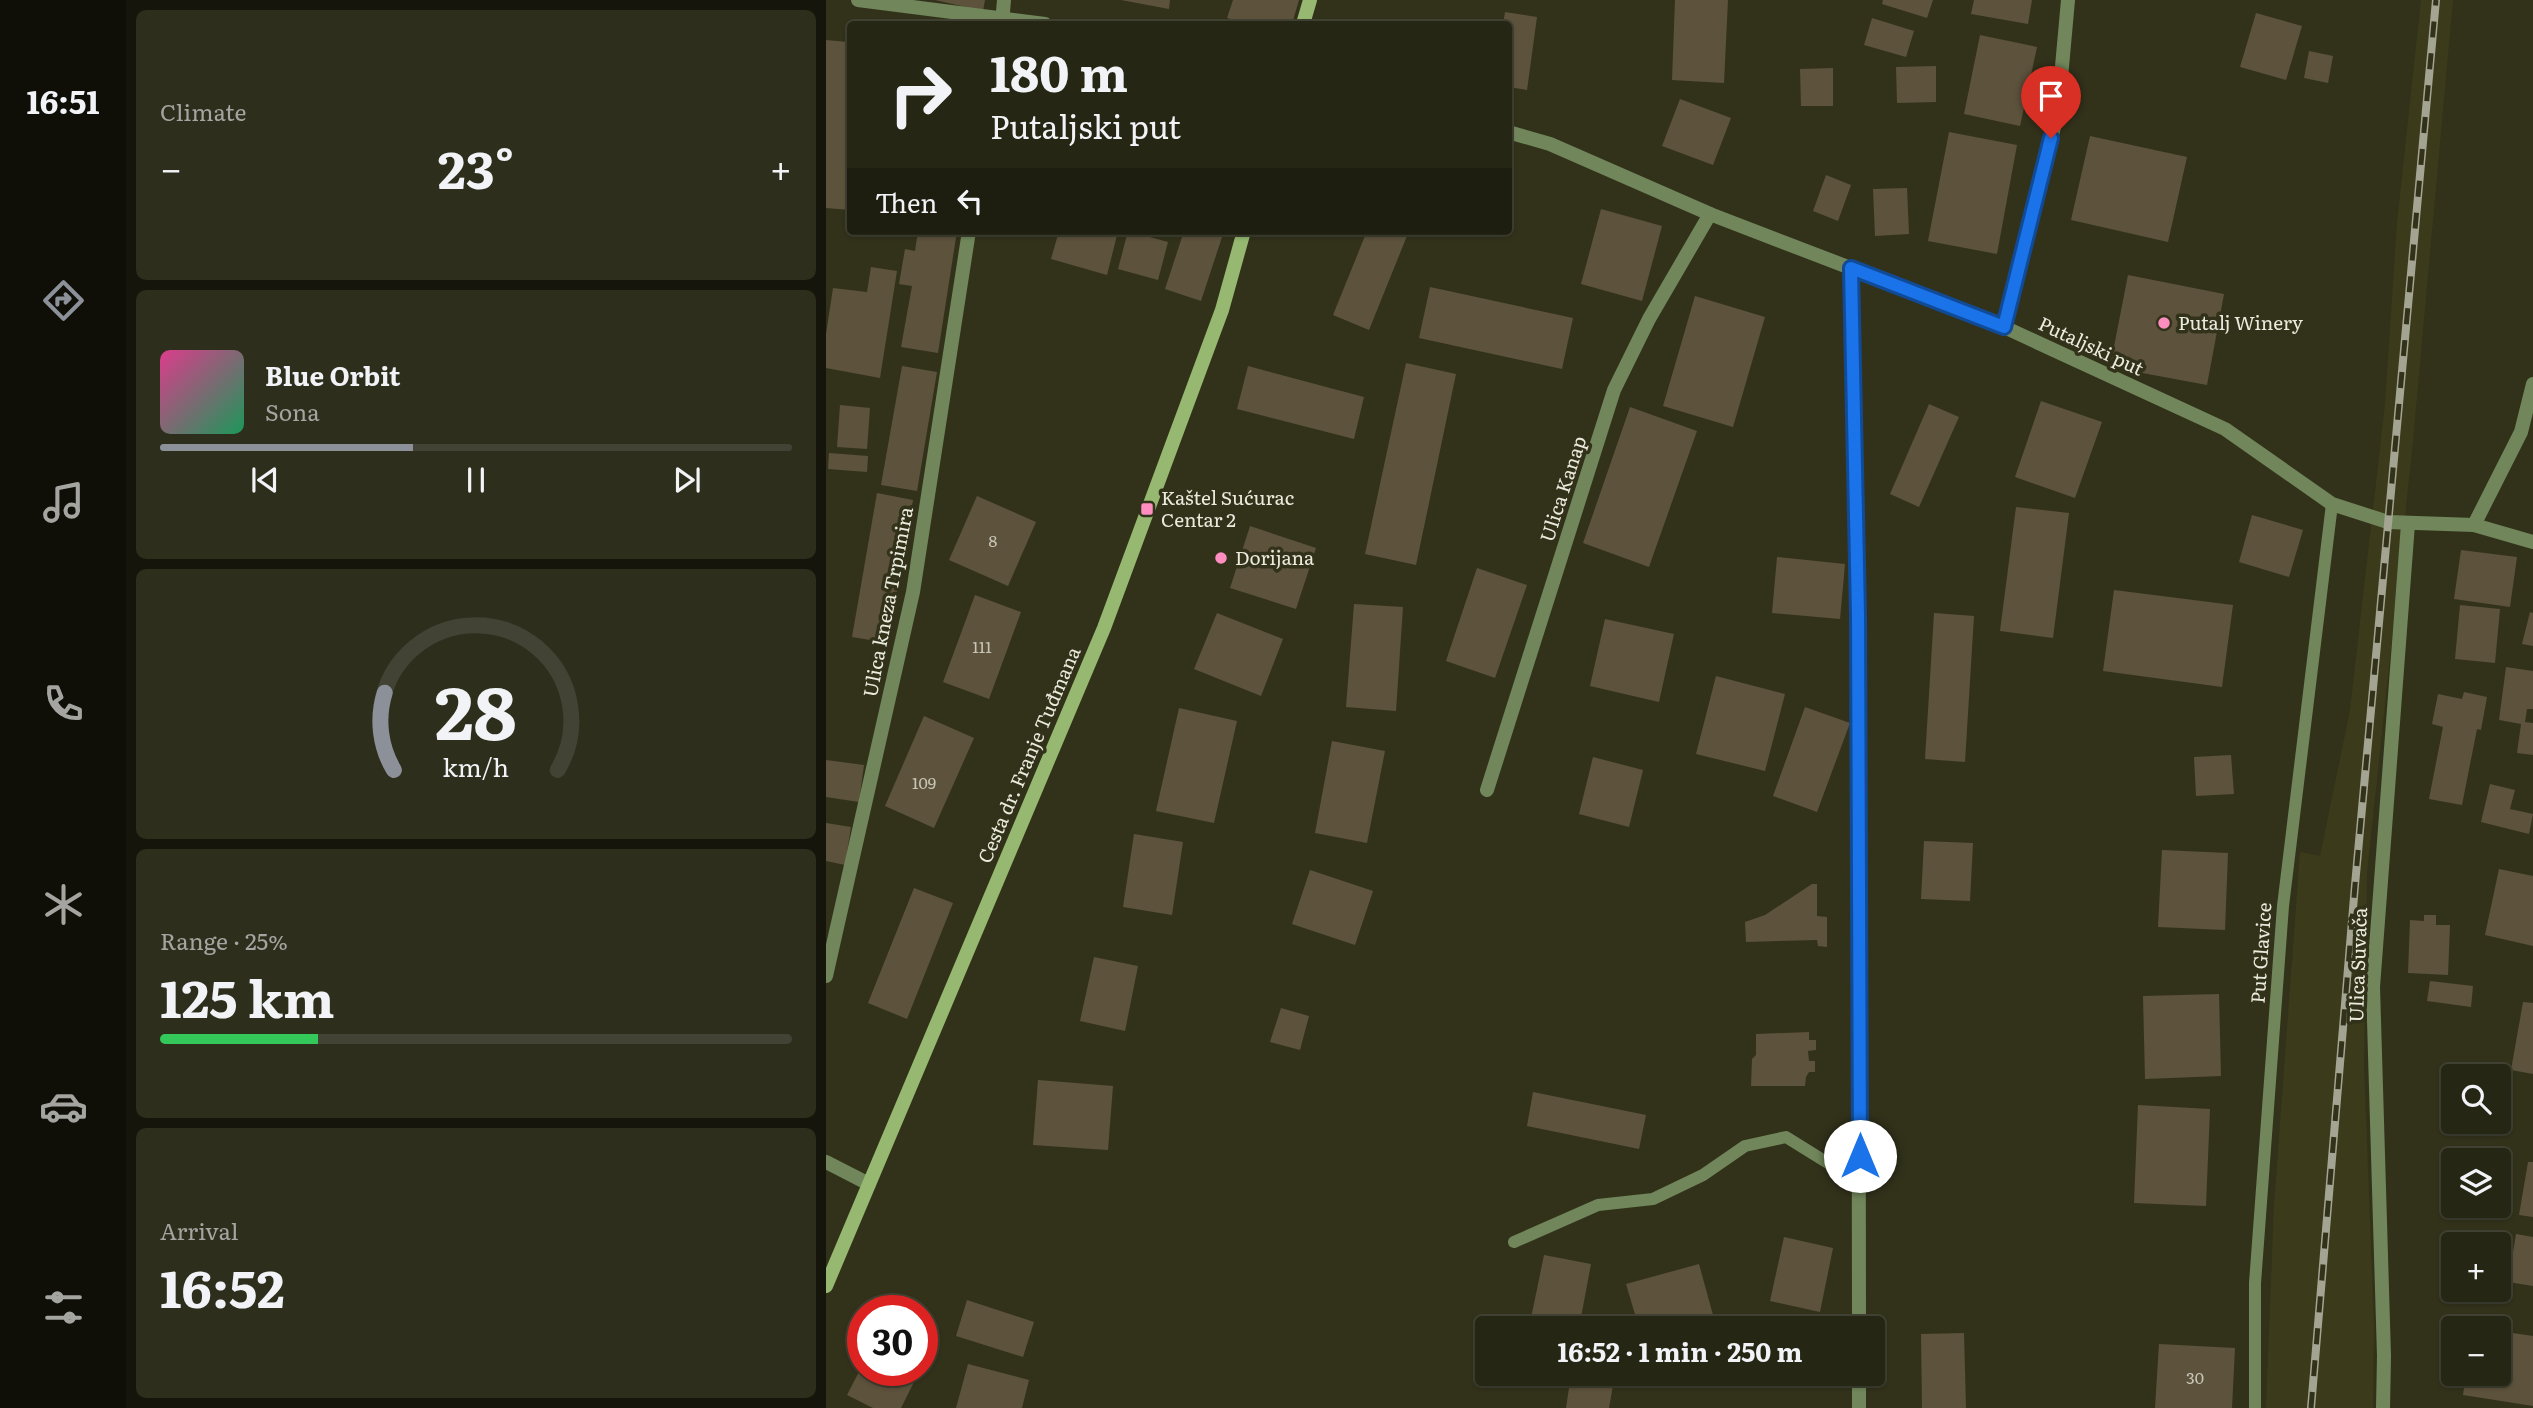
<!DOCTYPE html>
<meta charset="utf-8">
<style>
body{margin:0;font-family:Literata,serif;background:#2e2e1d;color:#f1f3f6;height:100vh;display:flex;flex-direction:column;font-size:26px;white-space:nowrap}
*{box-sizing:border-box;margin:0}
p{font-size:23px;color:#a4a5a0}
.icon{flex:none;width:38px;height:38px;fill:none;stroke:currentColor;stroke-width:2;stroke-linecap:round;stroke-linejoin:round}
.map{position:relative;flex:1;overflow:hidden}
.details{display:flex;flex-direction:column;gap:10px;padding:10px;background:#15150b;width:700px}
.details>*{flex:none}
.guide{position:absolute;left:21px;top:21px;width:665px;height:214px;border-radius:7px;box-shadow:0 2px 5px #0004,0 0 0 2px #424334;background:#262614;color:#f1f3f6;overflow:hidden}
.buttons{position:absolute;left:1615px;top:1064px;display:grid;gap:14px}
.buttons a{display:grid;place-items:center;width:70px;height:70px;border-radius:7px;background:#262614;box-shadow:0 2px 5px #0004,0 0 0 2px #424334;font-size:35px}
.speed{position:absolute;left:21px;top:1295px;display:flex;gap:14px;font-size:35px;font-weight:700;text-align:center}
.speed>*{display:grid;place-content:center;width:91px;height:91px;border-radius:50%;background:#262614;box-shadow:0 2px 5px #0004,0 0 0 2px #424334;line-height:1}
.speed .limit{border:10px solid #d22;background:#fff;color:#111}
.pin{position:absolute;display:grid;place-items:center;width:60px;height:60px;color:#fff;margin:-72px -30px;border-radius:50% 50% 50% 0;rotate:-45deg;box-shadow:0 0 7px #0007}
.pin .icon{rotate:45deg}
.me{position:absolute;width:77px;margin:-38px;rotate:0deg;stroke-linejoin:round;filter:drop-shadow(0 0 5px #0008)}
.turn{display:flex;align-items:center;gap:24px;height:147px;padding:0 28px;font-size:32px}
.turn .icon{width:91px;height:91px;stroke-width:2.5}
.turn b{display:block;font-size:49px;line-height:60px}
.then{display:flex;align-items:center;height:66px;padding:0 28px;background:#0003;gap:14px;font-size:26px}
.big{font-size:52px;font-weight:700;line-height:1.1}
.details .widget{flex:1;display:flex;flex-direction:column;justify-content:center;gap:10px;min-width:0;padding:0 24px;border-radius:10px;background:#2e2e1d}
.details .dial{align-items:center;gap:0}
.dial svg{height:182px;overflow:visible;fill:none;stroke:#424334;stroke-width:7;stroke-linecap:round;text-anchor:middle}
.dial text{fill:#f1f3f6;stroke:none}
.song{display:flex;align-items:center;gap:21px}
.cover{width:84px;height:84px;border-radius:10px;background:linear-gradient(135deg,hsl(330 70% 55%),hsl(150 70% 35%))}
.played{height:7px;border-radius:4px;background:linear-gradient(90deg,#8c9099 40%,#424334 40%)}
.keys{display:flex;justify-content:space-around;direction:ltr}
.heat{display:flex;justify-content:space-between;align-items:center;font-size:38px;direction:ltr}
.charge{height:10px;border-radius:5px;background:linear-gradient(90deg,#34c759 25%,#424334 0)}
.trip{position:absolute;left:649px;top:1316px;width:410px;height:70px;border-radius:7px;background:#262614;box-shadow:0 2px 5px #0004,0 0 0 2px #424334;font-weight:700;line-height:70px;text-align:center}
main{display:flex;flex:1;min-height:0}
.tab-bar{display:flex;flex-direction:column;width:126px;justify-content:space-around;align-items:center;background:#0f0f08;color:#a4a5a0}
.tab-bar .icon{width:49px;height:49px}
.tab-bar .current{color:#8c9099}
.tab-bar b{font-size:32px;color:#f1f3f6}
.map>svg:first-child{display:block}
</style>
<main>
<nav class="tab-bar">
<b>16:51</b>
<svg class="icon current" aria-label="directions" viewBox="0 0 24 24"><path d="M12 3l9 9-9 9-9-9zM9 14v-3h6M13 9l2 2-2 2"/></svg>
<svg class="icon" aria-label="music" viewBox="0 0 24 24"><path d="M9 18V5l10-2v13"/><circle cx="6" cy="18" r="3"/><circle cx="16" cy="16" r="3"/></svg>
<svg class="icon" aria-label="phone" viewBox="0 0 24 24"><path d="M5 4h4l2 5-3 2q2 4 5 5l2-3 5 2v4C11 20 4 13 5 4z"/></svg>
<svg class="icon" aria-label="climate" viewBox="0 0 24 24"><path d="M12 3v18M4 7l16 10M4 17L20 7"/></svg>
<svg class="icon" aria-label="car" viewBox="0 0 24 24"><path d="M5 17H2v-5l4-1 3-4h7l3 4 3 1v5h-3M9 17h6M6 11h13"/><circle cx="7" cy="17" r="2"/><circle cx="17" cy="17" r="2"/></svg>
<svg class="icon" aria-label="filters" viewBox="0 0 24 24"><path d="M4 7h16M4 17h16"/><circle cx="9" cy="7" r="2"/><circle cx="15" cy="17" r="2"/></svg>
</nav>
<section class="details">
<div class="widget"><p>Climate</p>
<div class="heat"><a>−</a><b class="big">23°</b><a>+</a></div>
</div>
<div class="widget">
<div class="song"><i class="cover"></i><div><b>Blue Orbit</b><p>Sona</p></div></div>
<div class="played"></div>
<div class="keys"><svg class="icon" aria-label="previous" viewBox="0 0 24 24"><path d="M18 5L8 12l10 7zM5 5v14"/></svg><svg class="icon" aria-label="pause" viewBox="0 0 24 24"><path d="M8 5v14M16 5v14"/></svg><svg class="icon" aria-label="next" viewBox="0 0 24 24"><path d="M6 5l10 7-10 7zM19 5v14"/></svg></div>
</div>
<div class="widget dial"><svg viewBox="0 0 100 80">
<path d="M14 69A42 42 0 1 1 86 69"/>
<path d="M14 69A42 42 0 0 1 10 35" stroke="#8c9099"/>
<text x="50" y="56" font-size="32" font-weight="700">28</text>
<text x="50" y="72" font-size="11">km/h</text>
</svg></div>
<div class="widget"><p>Range · 25%</p><b class="big">125 km</b><div class="charge"></div></div>
<div class="widget"><p>Arrival</p><b class="big">16:52</b></div>
</section>
<div class="map">
<svg width="1707" height="1408" viewBox="0 0 1707 1408">
<rect width="100%" height="100%" fill="#32321b"/>
<!-- built -->
<path fill="#3b3a1b" d="M1595 0H1627L1587 441 1541 873 1538 1065 1548 1326 1547 1408H1440L1448 1205 1474 852 1494 856 1524 710 1559 404 1571 223Z"/>
<!-- building -->
<path fill="#5d523c" d="M109 0H159L157 11Z
M295 0H344L343 9Z
M407 0H473L466 24H423L401 18Z
M849 0H902L898 83 846 80Z
M1057 0H1107L1101 18 1056 4Z
M1148 0H1206L1202 24 1145 14Z
M679 12 711 17 701 90 682 87V24H677Z
M1430 13 1476 26 1460 80 1414 67Z
M1046 18 1088 31 1080 57 1038 45Z
M23 35H24V210L0 208V40L22 42Z
M1154 35 1211 47 1194 126 1138 114Z
M1483 51 1507 56 1502 83 1478 78Z
M1110 66V102L1071 103 1070 67Z
M1007 68V106H975L974 69Z
M854 99 905 118 887 165 836 146Z
M1123 132 1191 145 1171 254 1102 241Z
M1264 136 1361 157 1342 242 1245 220Z
M1000 175 1025 185 1012 221 987 211Z
M1081 188 1083 234 1049 236 1047 189Z
M775 209 836 226 816 301 755 284Z
M92 231H131L112 353 75 347 86 286 73 284 79 249 89 251Z
M233 231H292L281 275 225 259Z
M302 231 342 242 332 280 292 269Z
M358 231H398L375 301 339 289Z
M541 231H583L543 330 507 315Z
M45 267 71 271 54 378 0 368V334L7 288 41 292Z
M1302 275 1398 294 1381 385 1284 367Z
M604 287 747 318 736 369 593 338Z
M869 296 939 317 907 427 837 406Z
M580 363 630 374 590 565 539 554Z
M76 366 111 372 91 491 55 485Z
M422 366 538 397 528 439 411 409Z
M1215 401 1276 422 1249 498 1189 477Z
M1103 404 1133 417 1093 507 1064 494Z
M14 405 44 408 41 449 11 447Z
M804 407 871 431 823 567 757 543Z
M3 453 42 456 41 472 2 469Z
M51 493 87 500 62 643 26 637Z
M151 496 210 522 182 586 123 560Z
M1190 507 1243 513 1227 638 1174 631Z
M1426 515 1477 530 1463 577 1413 562Z
M424 526 490 548 470 609 404 588Z
M1635 550 1691 557 1684 607 1628 599Z
M951 557 1019 564 1014 619 946 613Z
M651 568 701 585 669 678 620 661Z
M1288 590 1407 605 1396 687 1277 671Z
M149 595 195 612 163 699 117 682Z
M528 604 577 607 570 711 520 707Z
M1634 605 1674 609 1669 663 1629 659Z
M1704 612 1707 613V646L1696 644Z
M391 613 457 639 435 696 368 669Z
M1108 613 1148 616 1139 762 1099 759Z
M779 619 848 634 833 702 764 686Z
M1680 667 1707 671V709H1701L1699 722 1707 723V755L1691 753 1695 724 1673 720Z
M890 676 959 694 939 771 870 754Z
M1638 692 1661 697 1655 730 1651 729 1636 805 1603 799 1617 727 1606 724 1612 694 1636 699Z
M979 707 1024 723 991 812 947 796Z
M353 708 411 721 388 823 330 811Z
M98 716 148 738 108 828 59 806Z
M506 741 559 751 541 843 489 833Z
M1405 755 1408 794 1370 796 1368 757Z
M767 757 817 770 803 827 753 814Z
M0 760 38 765 33 802 0 797Z
M1664 784 1689 790 1684 809 1707 814 1703 834 1655 822Z
M0 823 25 827 19 865 0 861Z
M308 834 357 842 346 915 297 907Z
M1098 841 1147 843 1144 901 1095 899Z
M1336 850 1402 853 1399 930 1332 927Z
M1673 869 1707 876V946L1659 935Z
M484 870 547 891 529 945 466 924Z
M986 884H991V916L1001 917V947L992 946 991 940 920 942 919 922 939 915Z
M88 888 127 903 81 1019 42 1003Z
M1598 915H1610V925H1624L1622 975 1582 973 1584 920 1598 921Z
M268 957 312 966 299 1031 254 1021Z
M1604 981 1647 986 1645 1007 1601 1001Z
M1393 994 1395 1076 1319 1079 1317 996Z
M1697 1002 1707 1003V1074L1685 1070Z
M455 1008 483 1016 474 1050 444 1042Z
M983 1032V1040H990V1050L982 1051 983 1061H989V1072H983L980 1077 979 1086H925L926 1059 930 1055V1034Z
M212 1080 287 1086 282 1150 207 1145Z
M707 1092 820 1115 813 1149 701 1126Z
M1312 1105 1384 1109 1380 1206 1308 1203Z
M1702 1162H1707V1217L1693 1215Z
M1690 1234 1707 1237V1286L1682 1282Z
M958 1237 1007 1248 994 1312 944 1301Z
M718 1255 765 1264 753 1328H703Z
M873 1264 887 1315 840 1328H813L800 1284Z
M141 1300 208 1322 197 1357 130 1336Z
M1673 1331 1707 1336V1406L1637 1395 1640 1374H1673Z
M1138 1333 1140 1408H1096L1095 1334Z
M1333 1344 1409 1348 1406 1408H1329Z
M37 1364V1370H94L75 1408H47L21 1395Z
M142 1364 203 1380 196 1408H130Z
M745 1374H789L783 1408H740Z"/>
<g fill="none" stroke-linecap="round" stroke-linejoin="round">
<!-- service -->
<path stroke="#71875b" stroke-width="12" d="M688 1242 772 1205 827 1199 877 1175 919 1146 960 1137 1034 1183
M1429 1408V1283L1457 906 1506 504"/>
<!-- minor -->
<path stroke="#71875b" stroke-width="14" d="M32 0 219 24
M176 24 178 0
M1025 268 1032 614 1033 1328
M1178 327 1232 111 1242 0
M1648 525 1695 432 1707 384
M661 790 788 390 823 319 884 214
M0 976 87 592 143 231
M0 1162 43 1184
M1033 1408V1374
M1557 1408 1558 1356 1547 987 1582 524"/>
<!-- tertiary -->
<path stroke="#71875b" stroke-width="14" d="M682 132 724 144 884 214 1178 327 1399 429 1506 504 1562 522 1648 525 1707 542"/>
<!-- secondary -->
<path stroke="#96b870" stroke-width="14" d="M477 24 484 0
M0 1286 278 628 396 310 418 231"/>
<defs>
<path id="rail" d="M1485 1408 1529 885 1610 0"/>
</defs>
<!-- rail casing -->
<use href="#rail" stroke="#a4a492" stroke-width="8"/>
<!-- rail -->
<use href="#rail" stroke="#32321b" stroke-width="5" stroke-dasharray="16" stroke-linecap="butt"/>
</g>
<g fill="none" stroke-linecap="round" stroke-linejoin="round">
<defs>
<path id="route" d="M1034 1156 1032 614 1025 268 1178 327 1225 138"/>
</defs>
<!-- route casing -->
<use href="#route" stroke="#114b97" stroke-width="18"/>
<!-- route -->
<use href="#route" stroke="#1a73e8" stroke-width="12"/>
</g>
<!-- markers -->
<g fill="#fd8ebf" stroke="#32321b" stroke-width="2.5">
<circle cx="1338" cy="323" r="7"/>
<rect x="314" y="502" width="14" height="14" rx="3.5"/>
<circle cx="395" cy="558" r="7"/>
</g>
<g text-anchor="middle" stroke-width="7" stroke-linejoin="round" paint-order="stroke">
<!-- number labels -->
<g font-size="16" fill="#c8c5b5">
<text x="167" y="547">8</text>
<text x="156" y="653">111</text>
<text x="98" y="789">109</text>
<text x="1369" y="1384">30</text>
</g>
<!-- poi labels -->
<g font-size="19" fill="#ebebdd" stroke="#32321b" text-anchor="start">
<text x="1352" y="330">Putalj Winery</text>
<text x="335" y="505">Kaštel Sućurac<tspan x="335" dy="22">Centar 2</tspan></text>
<text x="409" y="565">Dorijana</text>
</g>
<!-- street labels -->
<g font-size="19" fill="#ebebdd" stroke="#32321b">
<text transform="translate(1265 346) rotate(25)" y="7">Putaljski put</text>
<text transform="translate(737 489) rotate(-72)" y="7">Ulica Kanap</text>
<text transform="translate(62 602) rotate(-79)" y="7">Ulica kneza Trpimira</text>
<text transform="translate(203 755) rotate(-67)" y="7">Cesta dr. Franje Tuđmana</text>
<text transform="translate(1435 953) rotate(-86)" y="7">Put Glavice</text>
<text transform="translate(1532 965) rotate(-88)" y="7">Ulica Suvača</text>
</g>
</g>
</svg>
<div class="buttons">
<a><svg class="icon" aria-label="search" viewBox="0 0 24 24"><circle cx="10" cy="10" r="6"/><path d="M15 15l6 6"/></svg></a>
<a><svg class="icon" aria-label="layers" viewBox="0 0 24 24"><path d="M12 4l9 5-9 5-9-5zM3 14l9 5 9-5"/></svg></a>
<a>+</a>
<a>−</a>
</div>
<div class="speed"><div class="limit">30</div></div>
<div class="pin" style="left:1225px;top:138px;background:#d93025"><svg class="icon" aria-label="arrive" viewBox="0 0 24 24"><path d="M6 21V4h12l-3 4 3 4H6"/></svg></div>
<svg class="me" style="left:1034px;top:1156px" viewBox="-20 -20 40 40"><circle r="19" fill="#fff"/><path d="M0-13L10 11 0 6-10 11z" fill="#1a73e8"/></svg>
<div class="trip">16:52 · 1 min · 250 m</div>
<div class="guide">
<div class="turn"><svg class="icon" aria-label="right" viewBox="0 0 24 24"><path d="M7 20v-9h11M14 6l5 5-5 5"/></svg><div><b>180 m</b>Putaljski put</div></div>
<div class="then">Then<svg class="icon" aria-label="left" viewBox="0 0 24 24"><path d="M17 20v-9H6M10 6l-5 5 5 5"/></svg></div>
</div>
</div>
</main>
